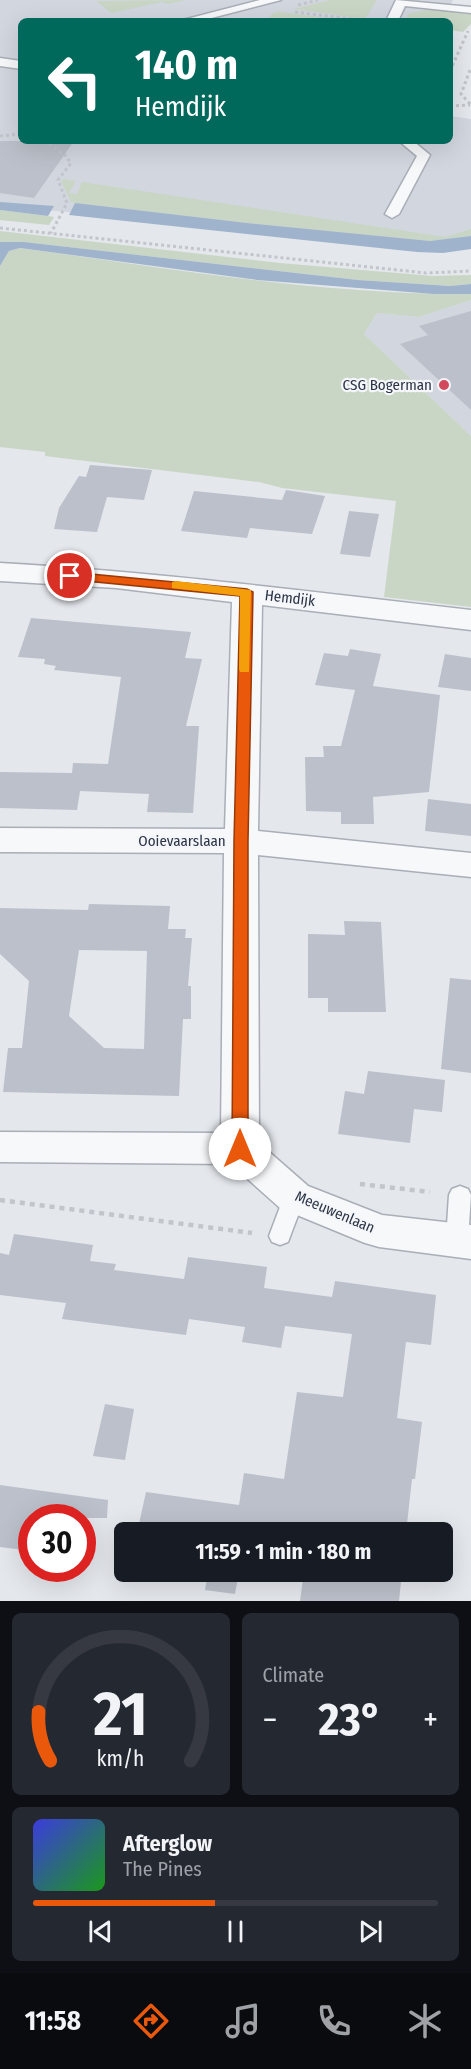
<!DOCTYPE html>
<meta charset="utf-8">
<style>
body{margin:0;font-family:"Fira Sans Condensed",sans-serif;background:#242831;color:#f1f3f6;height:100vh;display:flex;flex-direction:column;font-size:22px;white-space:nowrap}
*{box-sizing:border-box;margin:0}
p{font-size:20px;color:#9ea1a6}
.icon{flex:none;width:33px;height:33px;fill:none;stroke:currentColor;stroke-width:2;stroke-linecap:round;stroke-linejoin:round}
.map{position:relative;height:1601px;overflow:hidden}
.side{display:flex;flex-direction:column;gap:12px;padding:12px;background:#0d0f14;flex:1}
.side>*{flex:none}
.guide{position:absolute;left:18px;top:18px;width:435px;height:126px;border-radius:9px;box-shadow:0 6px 24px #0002;background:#00695c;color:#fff;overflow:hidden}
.speed{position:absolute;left:18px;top:1504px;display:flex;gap:12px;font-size:30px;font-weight:700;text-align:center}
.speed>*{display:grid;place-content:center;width:78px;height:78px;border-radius:50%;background:#171b24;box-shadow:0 6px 24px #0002;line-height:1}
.speed .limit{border:9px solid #d22;background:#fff;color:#111}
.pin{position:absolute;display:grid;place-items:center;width:51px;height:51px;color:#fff;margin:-26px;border:3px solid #fff;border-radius:50%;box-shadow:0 2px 6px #0007}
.me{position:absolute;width:66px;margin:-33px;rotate:0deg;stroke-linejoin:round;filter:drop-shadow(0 0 4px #0008)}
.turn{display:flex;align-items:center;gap:21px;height:126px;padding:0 18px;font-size:27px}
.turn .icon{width:78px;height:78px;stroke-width:2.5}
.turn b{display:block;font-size:42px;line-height:51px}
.big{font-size:45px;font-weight:700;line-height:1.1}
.side .tile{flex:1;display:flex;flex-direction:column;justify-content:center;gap:9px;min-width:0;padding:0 21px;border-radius:9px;background:#242831}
.side .dial{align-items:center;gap:0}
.dial svg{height:156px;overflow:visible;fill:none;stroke:#363941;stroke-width:7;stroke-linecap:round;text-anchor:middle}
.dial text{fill:#f1f3f6;stroke:none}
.song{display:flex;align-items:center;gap:18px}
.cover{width:72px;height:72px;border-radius:9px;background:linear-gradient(135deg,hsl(240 70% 55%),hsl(120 70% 35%))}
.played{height:6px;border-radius:3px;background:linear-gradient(90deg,#ea580c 45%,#363941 45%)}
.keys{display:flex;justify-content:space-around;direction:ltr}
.heat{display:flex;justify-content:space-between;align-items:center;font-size:33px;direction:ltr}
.side .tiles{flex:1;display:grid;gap:12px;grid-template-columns:1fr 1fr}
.tile:last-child{grid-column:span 2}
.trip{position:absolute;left:114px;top:1522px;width:339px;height:60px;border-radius:9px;background:#171b24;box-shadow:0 6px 24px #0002;font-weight:700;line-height:60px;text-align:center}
.menu{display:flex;height:96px;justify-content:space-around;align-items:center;background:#090b0e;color:#9ea1a6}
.menu .icon{width:42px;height:42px}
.menu .current{color:#ea580c}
.menu b{font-size:27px;color:#f1f3f6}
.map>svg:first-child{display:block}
</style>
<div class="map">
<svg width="471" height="1601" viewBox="0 0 471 1601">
<rect width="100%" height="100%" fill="#e4e7ec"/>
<!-- built -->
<path fill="#d2d6de" d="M0 0H453L441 21H21V141H450V116L471 119V242L451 246 0 206Z
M471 300V436L364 334 377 313 419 317Z"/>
<!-- green -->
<path fill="#c9d6c5" d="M186 0 169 4 162 2 111 13 96 1Z
M330 0H377L365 19 294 9Z
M430 9 471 14V24L463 32 450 30V21H406L408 14Z
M280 12 352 21H266L273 13Z
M63 179 76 181 69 193 77 194 82 182 445 237 471 229V236L430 241 247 223 75 203 71 202 61 181Z
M0 210 48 216 54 217 49 225 0 220Z
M0 231 280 263 432 276 471 275V284L450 286 358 280 24 242 3 243 0 242Z
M20 248C167 268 322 295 471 294V300L419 317 377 313 364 334 471 436V607L384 597 396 501 282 488 259 482 45 456V452L0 447V266L9 251Z"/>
<!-- water -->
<path fill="#9fb4cc" d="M0 202 54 206 48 216 0 210Z
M75 203 247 223 430 241 471 236V249L443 253 417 252 69 215Z
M0 242H24L358 280 450 286 471 284V294H434L257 280 20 248 9 251 0 266Z"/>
<!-- building -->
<path fill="#bbc0ca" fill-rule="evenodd" d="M0 141H74L34 198 0 193Z
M471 311V410L400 344 428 335 419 326Z
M90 465 152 470 144 500 107 497 97 532 54 529 59 508 79 476 86 477Z
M286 490 325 496 312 534 250 528 247 538 181 531 194 491 282 500Z
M349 511 379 514 370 557 340 554Z
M31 618 191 632 185 658 202 659 186 726H199L193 813 147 812 149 794 80 791 77 810 0 808V772L72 773 73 763 108 764 121 677 54 670 56 666 44 664 45 659 18 657Z
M350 649 381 654 373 686 440 695 429 792 373 797 374 824H341V812L306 811 305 757H324L323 746H341L355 690 315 685 324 653 348 656Z
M445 654 471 658V691L438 687Z
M428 799 471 804V836L425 831Z
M89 904 170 906 168 929H186L185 938H192L188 986H191V1019H183L179 1096 3 1092 8 1048H22L29 981 0 954V908L88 910ZM79 950 147 951 144 1049 104 1048 69 1016Z
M344 921 381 922 386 1012H328V998H308V934L345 935Z
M450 978 471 980V1073L441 1069Z
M368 1071 445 1080 442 1112 414 1109 410 1143 338 1134 345 1091 364 1094Z
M14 1234 93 1245 90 1261 116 1264 114 1270 184 1279 188 1257 267 1267 264 1288 332 1297 335 1281 436 1295 431 1345 406 1342 397 1418 422 1422 415 1479H412L406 1533H137L146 1492 239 1505 244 1473 284 1479 297 1392 343 1397 352 1334 285 1326 281 1348 242 1342 245 1327 189 1319 186 1335 62 1319 66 1303 0 1295V1253L9 1255Z
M105 1404 134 1409 125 1460 93 1456Z
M0 1485 108 1500 107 1518H32V1551L0 1547Z
M208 1572H239L235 1594 205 1590Z
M304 1572H402L399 1601H300Z"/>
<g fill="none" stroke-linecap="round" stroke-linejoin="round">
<defs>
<path id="lane" d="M260 0H281L200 21H179Z
M396 0 471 7V13L405 6 398 21H386Z
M0 58 21 61V69L0 66Z
M399 141H413L430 155 399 214 392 218 385 214 417 156Z
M460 1186 468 1189 471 1195 468 1240 465 1246 457 1249 449 1246 446 1240 449 1195 452 1189Z
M294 1188 302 1191 305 1197 288 1242 280 1245 272 1242 269 1236 286 1191Z"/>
<path id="street" d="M0 563C158 572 313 592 471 610V630L262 605 258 831 471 853V877L258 855 259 1143 308 1186 382 1215 471 1225V1259L379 1247 365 1243 280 1208 231 1164 0 1162V1132L221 1133 224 853 0 852V828L225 829 232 602 116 588 0 581Z"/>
</defs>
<!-- lane casing -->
<use href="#lane" stroke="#a9aeb7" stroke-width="3"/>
<!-- street casing -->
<use href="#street" stroke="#a9aeb7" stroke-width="3"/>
<!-- path-far1 -->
<path stroke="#c2c5cb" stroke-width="3" stroke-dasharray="3 3" stroke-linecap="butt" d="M298 5 318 0
M295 12 367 21
M470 70 461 94 471 105
M450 71 468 31
M450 106 470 105
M0 136 21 134
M44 141 65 155 71 163 58 180 67 203 51 233
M0 228 426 273 471 271"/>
<!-- path -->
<path stroke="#c2c5cb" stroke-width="4.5" stroke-dasharray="5 5" stroke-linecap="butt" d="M360 1184 430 1192
M0 1200 252 1233"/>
<!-- lane -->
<use href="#lane" fill="#f7f8fa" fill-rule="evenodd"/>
<!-- street -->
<use href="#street" fill="#f7f8fa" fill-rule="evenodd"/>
</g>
<!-- route -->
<path fill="#ea580c" stroke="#983908" stroke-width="1.5" d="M70 572 247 589 253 592 248 841V1149L240 1155 232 1149 234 841 240 596 65 579V573Z"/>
<!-- slow -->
<path fill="#f59e0b" d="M176 581 251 590 249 672H240L239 669 240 596 172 588V582Z"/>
<!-- markers -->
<circle fill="#d1495b" stroke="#f4f6f9" stroke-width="2" cx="444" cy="385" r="6"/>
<g text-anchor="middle" stroke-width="4.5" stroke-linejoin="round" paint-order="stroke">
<!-- poi labels -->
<g font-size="15" fill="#2b3445" stroke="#f4f6f9" text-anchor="end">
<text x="432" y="390">CSG Bogerman</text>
</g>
<!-- street labels -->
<g font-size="15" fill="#2b3445" stroke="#f4f6f9">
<text transform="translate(290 598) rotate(7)" y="5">Hemdijk</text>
<text x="182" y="846">Ooievaarslaan</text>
<text transform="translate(335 1212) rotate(23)" y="5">Meeuwenlaan</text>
</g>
</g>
</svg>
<div class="speed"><div class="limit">30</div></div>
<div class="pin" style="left:70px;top:576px;background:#d93025"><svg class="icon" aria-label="arrive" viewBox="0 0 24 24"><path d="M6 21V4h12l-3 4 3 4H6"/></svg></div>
<svg class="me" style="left:240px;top:1149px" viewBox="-20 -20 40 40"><circle r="19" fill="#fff"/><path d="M0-13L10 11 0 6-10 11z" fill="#ea580c"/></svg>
<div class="trip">11:59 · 1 min · 180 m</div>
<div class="guide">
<div class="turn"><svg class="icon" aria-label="left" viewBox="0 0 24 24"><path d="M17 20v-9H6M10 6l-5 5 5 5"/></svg><div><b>140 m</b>Hemdijk</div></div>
</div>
</div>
<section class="side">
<div class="tiles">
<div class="tile dial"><svg viewBox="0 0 100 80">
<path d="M14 69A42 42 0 1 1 86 69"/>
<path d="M14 69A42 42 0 0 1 8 44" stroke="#ea580c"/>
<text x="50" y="56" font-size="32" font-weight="700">21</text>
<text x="50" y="72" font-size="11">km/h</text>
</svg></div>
<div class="tile"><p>Climate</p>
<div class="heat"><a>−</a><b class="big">23°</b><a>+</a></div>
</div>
<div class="tile">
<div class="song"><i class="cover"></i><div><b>Afterglow</b><p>The Pines</p></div></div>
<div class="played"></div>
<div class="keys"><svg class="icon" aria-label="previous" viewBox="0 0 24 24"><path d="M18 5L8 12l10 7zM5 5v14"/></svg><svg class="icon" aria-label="pause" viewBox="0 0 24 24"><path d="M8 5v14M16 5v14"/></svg><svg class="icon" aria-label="next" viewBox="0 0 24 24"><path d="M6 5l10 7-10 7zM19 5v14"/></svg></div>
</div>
</div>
</section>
<nav class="menu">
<b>11:58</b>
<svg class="icon current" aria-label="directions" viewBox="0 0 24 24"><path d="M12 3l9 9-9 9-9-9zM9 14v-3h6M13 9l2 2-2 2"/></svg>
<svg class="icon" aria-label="music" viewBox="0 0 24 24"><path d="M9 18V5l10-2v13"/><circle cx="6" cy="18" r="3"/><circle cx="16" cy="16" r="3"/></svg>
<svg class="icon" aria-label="phone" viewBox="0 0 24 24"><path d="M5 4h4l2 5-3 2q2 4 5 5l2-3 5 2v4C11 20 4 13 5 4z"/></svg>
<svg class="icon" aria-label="climate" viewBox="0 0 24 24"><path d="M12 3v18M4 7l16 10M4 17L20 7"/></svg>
</nav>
